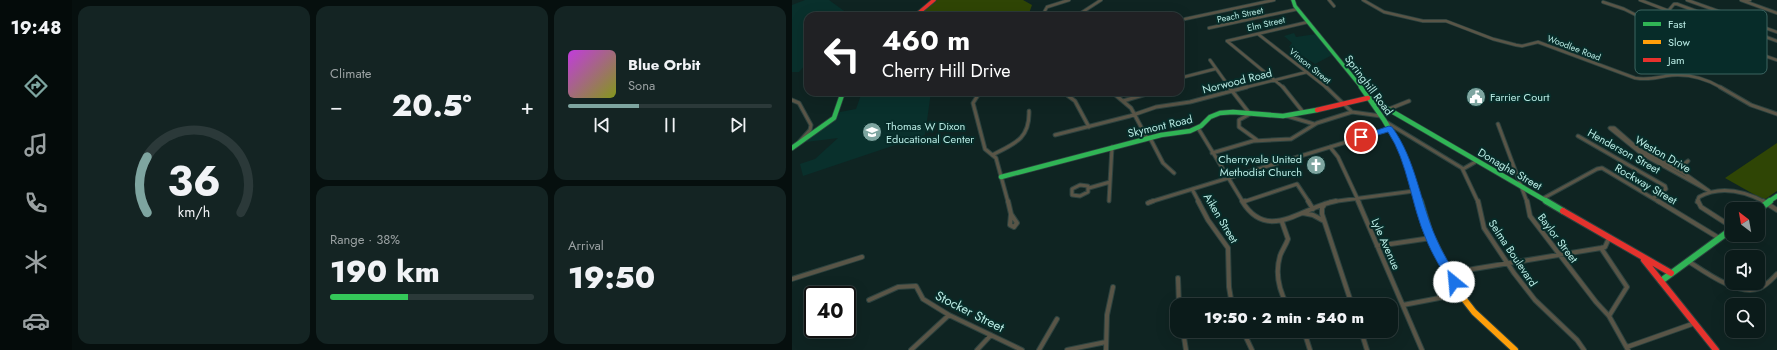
<!DOCTYPE html>
<meta charset="utf-8">
<style>
body{margin:0;font-family:Jost,sans-serif;background:#142423;color:#f1f3f6;height:100vh;display:flex;flex-direction:column;font-size:15px;white-space:nowrap}
*{box-sizing:border-box;margin:0}
p{font-size:13px;color:#9aa1a2}
.icon{flex:none;width:22px;height:22px;fill:none;stroke:currentColor;stroke-width:2;stroke-linecap:round;stroke-linejoin:round}
.map{position:relative;flex:1;overflow:hidden}
.side{display:flex;flex-direction:column;gap:6px;padding:6px;background:#060f0e;width:720px}
.side>*{flex:none}
.top-card{position:absolute;left:12px;top:12px;width:380px;height:84px;border-radius:12px;box-shadow:0 4px 16px #0002,0 0 0 1px #2b3939;background:#202124;color:#fff;overflow:hidden}
.needle{width:26px;rotate:329deg}
.buttons{position:absolute;left:933px;top:202px;display:grid;gap:8px}
.buttons a{display:grid;place-items:center;width:40px;height:40px;border-radius:8px;background:#0b1b1a;box-shadow:0 4px 16px #0002,0 0 0 1px #2b3939;font-size:20px}
.speed{position:absolute;left:12px;top:286px;display:flex;gap:8px;font-size:20px;font-weight:700;text-align:center}
.speed>*{display:grid;place-content:center;width:52px;height:52px;border-radius:50%;background:#0b1b1a;box-shadow:0 4px 16px #0002,0 0 0 1px #2b3939;line-height:1}
.speed .limit{border:2px solid #111;border-radius:6px;background:#fff;color:#111}
.pin{position:absolute;display:grid;place-items:center;width:34px;height:34px;color:#fff;margin:-17px;border:2px solid #fff;border-radius:50%;box-shadow:0 1px 4px #0007}
.me{position:absolute;width:44px;margin:-22px;rotate:332deg;stroke-linejoin:round;filter:drop-shadow(0 0 3px #0008)}
.turn{display:flex;align-items:center;gap:14px;height:84px;padding:0 12px;font-size:18px}
.turn .icon{width:52px;height:52px;stroke-width:2.5}
.turn b{display:block;font-size:28px;line-height:34px}
.big{font-size:30px;font-weight:800;line-height:1.1}
.side .tile{flex:1;display:flex;flex-direction:column;justify-content:center;gap:6px;min-width:0;padding:0 14px;border-radius:12px;background:#142423}
.side .dial{align-items:center;gap:0}
.dial svg{height:104px;overflow:visible;fill:none;stroke:#2b3939;stroke-width:7;stroke-linecap:round;text-anchor:middle}
.dial text{fill:#f1f3f6;stroke:none}
.song{display:flex;align-items:center;gap:12px}
.cover{width:48px;height:48px;border-radius:6px;background:linear-gradient(135deg,hsl(290 70% 55%),hsl(70 70% 35%))}
.played{height:4px;border-radius:2px;background:linear-gradient(90deg,#7ea5a0 35%,#2b3939 35%)}
.keys{display:flex;justify-content:space-around;direction:ltr}
.heat{display:flex;justify-content:space-between;align-items:center;font-size:22px;direction:ltr}
.charge{height:6px;border-radius:3px;background:linear-gradient(90deg,#34c759 38%,#2b3939 0)}
.side .tiles{flex:1;display:grid;gap:6px;grid-template-columns:repeat(3,1fr)}
.tile:first-child{grid-row:span 2}
.trip{position:absolute;left:378px;top:298px;width:228px;height:40px;border-radius:12px;background:#0b1b1a;box-shadow:0 4px 16px #0002,0 0 0 1px #2b3939;font-weight:800;line-height:40px;text-align:center}
main{display:flex;flex:1;min-height:0}
.tab-bar{display:flex;flex-direction:column;width:72px;justify-content:space-around;align-items:center;background:#040b0a;color:#9aa1a2}
.tab-bar .icon{width:28px;height:28px}
.tab-bar .on{color:#7ea5a0}
.tab-bar b{font-size:18px;color:#f1f3f6}
.map>svg:first-child{display:block}
</style>
<main>
<nav class="tab-bar">
<b>19:48</b>
<svg class="icon on" aria-label="directions" viewBox="0 0 24 24"><path d="M12 3l9 9-9 9-9-9zM9 14v-3h6M13 9l2 2-2 2"/></svg>
<svg class="icon" aria-label="music" viewBox="0 0 24 24"><path d="M9 18V5l10-2v13"/><circle cx="6" cy="18" r="3"/><circle cx="16" cy="16" r="3"/></svg>
<svg class="icon" aria-label="phone" viewBox="0 0 24 24"><path d="M5 4h4l2 5-3 2q2 4 5 5l2-3 5 2v4C11 20 4 13 5 4z"/></svg>
<svg class="icon" aria-label="climate" viewBox="0 0 24 24"><path d="M12 3v18M4 7l16 10M4 17L20 7"/></svg>
<svg class="icon" aria-label="car" viewBox="0 0 24 24"><path d="M5 17H2v-5l4-1 3-4h7l3 4 3 1v5h-3M9 17h6M6 11h13"/><circle cx="7" cy="17" r="2"/><circle cx="17" cy="17" r="2"/></svg>
</nav>
<section class="side">
<div class="tiles">
<div class="tile dial"><svg viewBox="0 0 100 80">
<path d="M14 69A42 42 0 1 1 86 69"/>
<path d="M14 69A42 42 0 0 1 14 26" stroke="#7ea5a0"/>
<text x="50" y="56" font-size="32" font-weight="700">36</text>
<text x="50" y="72" font-size="11">km/h</text>
</svg></div>
<div class="tile"><p>Climate</p>
<div class="heat"><a>−</a><b class="big">20.5°</b><a>+</a></div>
</div>
<div class="tile">
<div class="song"><i class="cover"></i><div><b>Blue Orbit</b><p>Sona</p></div></div>
<div class="played"></div>
<div class="keys"><svg class="icon" aria-label="previous" viewBox="0 0 24 24"><path d="M18 5L8 12l10 7zM5 5v14"/></svg><svg class="icon" aria-label="pause" viewBox="0 0 24 24"><path d="M8 5v14M16 5v14"/></svg><svg class="icon" aria-label="next" viewBox="0 0 24 24"><path d="M6 5l10 7-10 7zM19 5v14"/></svg></div>
</div>
<div class="tile"><p>Range · 38%</p><b class="big">190 km</b><div class="charge"></div></div>
<div class="tile"><p>Arrival</p><b class="big">19:50</b></div>
</div>
</section>
<div class="map">
<svg width="985" height="350" viewBox="0 0 985 350">
<rect width="100%" height="100%" fill="#0f2422"/>
<!-- built -->
<path fill="#09302c" d="M13 0H37L59 16H16V62L7 72H0V5Z
M502 33 504 37 524 34 540 55 523 64 497 47 500 43 492 36Z
M70 92H139L133 135 11 176 8 164 23 159 46 138 14 142 43 119 48 112 64 109Z"/>
<!-- green -->
<path fill="#2f4505" d="M142 0H231L240 5 236 16H148L149 14H127Z
M985 143V191L972 200 933 178Z"/>
<g fill="none" stroke-linecap="round" stroke-linejoin="round">
<defs>
<path id="street-far2" d="M537 0 542 6
M571 0 592 12 631 21H654L701 39 724 45 730 46 746 42 843 78C855 80 862 78 874 76 894 73 913 78 930 88
M848 0 877 11
M895 0 985 32
M949 0 985 13
M950 0H958
M811 2 832 9 856 21 907 39 942 45 985 60
M289 13 309 0
M250 16 255 7 277 0
M393 19 482 0
M861 23 871 17 882 4H885L985 41
M417 28 506 9
M903 28 914 14
M466 34 535 88
M938 39 951 28
M435 41 492 88
M435 41 516 22
M418 60 438 88
M388 78 423 69
M451 88 515 72"/>
<path id="street-far1" d="M437 87 458 114 447 120V127L465 140
M491 87 511 112
M534 87 560 112
M928 87 959 105 985 114
M188 92 181 103 193 149 204 158 216 202
M271 92 283 101 297 127
M320 92 339 108 355 138
M0 100 7 103 19 125 18 130 8 141
M331 101 361 92
M597 109 617 101
M495 116 522 124
M594 122 670 168 686 202
M706 124 735 202
M406 128 451 202
M818 128H822L846 149 893 174 917 191 850 154Z
M263 135 338 116 364 107 398 102 455 87
M786 136 873 186 874 189 861 198
M358 138 371 163 382 173
M538 147 546 157 567 202
M420 153 461 141 499 139 525 123 560 112 589 116
M200 155C222 144 238 139 237 111
M874 162 892 164
M671 169 685 161
M893 174 890 166 896 161
M288 185 296 186V192L288 196 280 195V189Z
M297 188 318 182
M400 189 407 202
M750 199 805 169 810 168 867 202
M317 201 320 147
M358 202 597 129
M451 202 505 184 517 202
M538 202 622 191
M905 202 907 197C929 185 952 191 973 202"/>
<path id="street" d="M216 201 219 214
M406 201 416 220 436 248 437 287 440 305
M450 201C476 244 511 206 544 201
M516 201 521 209
M566 201 630 350
M686 201 692 228 722 273 743 300 785 340 792 350
M735 201 738 216 804 302 817 316 836 350
M866 201 927 238
M906 201 909 207 940 227
M971 201 985 210
M451 202 453 201
M356 203 361 201
M533 204 530 208V214L560 305
M511 213 521 215 532 221
M219 214 225 223 222 227 218 225Z
M490 222 496 239C494 245 490 250 488 256 483 273 487 290 495 305
M585 246 639 238
M809 248 835 287 817 316
M896 261C913 272 947 297 968 288 975 285 980 279 985 274
M657 273 809 248 813 247 817 238
M386 278 387 305
M0 279 70 257
M77 300 106 287 124 286 131 299 157 315 230 350
M611 305 668 294
M391 331 394 350
M451 331 460 350
M512 331 518 350
M569 331 575 350
M835 347 903 323
M119 350 157 315
M185 350 199 335
M247 350 265 319
M275 350 314 342
M314 350 315 315 321 287"/>
<path id="fast-far2" d="M501 0 503 6 570 88"/>
<path id="fast-far1" d="M569 87 592 120 608 147 628 202
M577 98 756 202
M0 148 42 118 51 92
M209 177 369 135 398 131 409 126 418 117 428 113 441 112 491 116 525 110
M976 202 985 196"/>
<path id="fast" d="M628 201 638 234
M754 201 771 211
M966 210 978 201
M869 281 940 229"/>
<path id="slow" d="M638 234 668 294 682 312 723 350"/>
<path id="jam-far2" d="M123 16 142 0"/>
<path id="jam-far1" d="M525 110 576 98"/>
<path id="jam" d="M771 211 879 273
M852 260 924 350"/>
</defs>
<!-- street-far2 casing -->
<use href="#street-far2" stroke="#2c423f" stroke-width="4"/>
<!-- street-far1 casing -->
<use href="#street-far1" stroke="#2c423f" stroke-width="5"/>
<!-- street casing -->
<use href="#street" stroke="#2c423f" stroke-width="6"/>
<!-- fast-far2 casing -->
<use href="#fast-far2" stroke="#2c423f" stroke-width="5"/>
<!-- fast-far1 casing -->
<use href="#fast-far1" stroke="#2c423f" stroke-width="6"/>
<!-- fast casing -->
<use href="#fast" stroke="#2c423f" stroke-width="8"/>
<!-- slow casing -->
<use href="#slow" stroke="#2c423f" stroke-width="8"/>
<!-- jam-far2 casing -->
<use href="#jam-far2" stroke="#2c423f" stroke-width="5"/>
<!-- jam-far1 casing -->
<use href="#jam-far1" stroke="#2c423f" stroke-width="6"/>
<!-- jam casing -->
<use href="#jam" stroke="#2c423f" stroke-width="8"/>
<!-- street-far2 -->
<use href="#street-far2" stroke="#595547" stroke-width="2.5"/>
<!-- street-far1 -->
<use href="#street-far1" stroke="#595547" stroke-width="3"/>
<!-- street -->
<use href="#street" stroke="#595547" stroke-width="4"/>
<!-- fast-far2 -->
<use href="#fast-far2" stroke="#30b455" stroke-width="3.5"/>
<!-- fast-far1 -->
<use href="#fast-far1" stroke="#30b455" stroke-width="4.5"/>
<!-- fast -->
<use href="#fast" stroke="#30b455" stroke-width="6"/>
<!-- slow -->
<use href="#slow" stroke="#ff9f0a" stroke-width="6"/>
<!-- jam-far2 -->
<use href="#jam-far2" stroke="#e5322d" stroke-width="3.5"/>
<!-- jam-far1 -->
<use href="#jam-far1" stroke="#e5322d" stroke-width="4.5"/>
<!-- jam -->
<use href="#jam" stroke="#e5322d" stroke-width="6"/>
</g>
<!-- route -->
<path fill="#1a73e8" stroke="#114b97" d="M597 126 600 127C624 160 628 202 644 238 650 253 660 267 667 282L666 285H658C650 270 640 254 634 239 619 205 616 162 596 132L569 140 565 137Z"/>
<!-- icons -->
<defs>
<symbol id="civic-disc" viewBox="-11 -11 22 22"><circle r="9.5" fill="#7ea5a0" stroke="#072c29"/><path d="M-.6-6.5H3V-4.5H.6V-3L4-1V1h2V6H-6V1h2V-1L-.6-3ZM-1.2 2.5V6h2.4V2.5Z" fill="#fff"/></symbol>
<symbol id="school-disc" viewBox="-11 -11 22 22"><circle r="9.5" fill="#7ea5a0" stroke="#072c29"/><path d="M0-5L7-2L0 1L-7-2ZM-4 1L0 2.5L4 1V4Q0 6-4 4Z" fill="#fff"/></symbol>
<symbol id="church-disc" viewBox="-11 -11 22 22"><circle r="9.5" fill="#7ea5a0" stroke="#072c29"/><path d="M-1.2-6h2.4v3.5h3.3v2.4h-3.3V6h-2.4V-.1h-3.3v-2.4h3.3Z" fill="#fff"/></symbol>
</defs>
<g fill-rule="evenodd">
<use href="#civic-disc" x="673" y="86" width="22" height="22"/>
<use href="#school-disc" x="69" y="121" width="22" height="22"/>
<use href="#church-disc" x="513" y="154" width="22" height="22"/>
</g>
<g text-anchor="middle" stroke-width="4" stroke-linejoin="round" paint-order="stroke">
<!-- far-street labels -->
<g font-size="9" fill="#b9ebe4" stroke="#072c29">
<text transform="translate(448 15) rotate(-12)" y="3">Peach Street</text>
<text transform="translate(474 24) rotate(-13)" y="3">Elm Street</text>
<text transform="translate(782 48) rotate(21)" y="3">Woodlee Road</text>
<text transform="translate(518 66) rotate(39)" y="3">Vinson Street</text>
</g>
<!-- street labels -->
<g font-size="11" fill="#b9ebe4" stroke="#072c29">
<text transform="translate(445 81) rotate(-14)" y="4">Norwood Road</text>
<text transform="translate(577 85) rotate(53)" y="4">Springhill Road</text>
<text transform="translate(368 126) rotate(-13)" y="4">Skymont Road</text>
<text transform="translate(832 151) rotate(29)" y="4">Henderson Street</text>
<text transform="translate(871 154) rotate(30)" y="4">Weston Drive</text>
<text transform="translate(718 169) rotate(30)" y="4">Donaghe Street</text>
<text transform="translate(854 184) rotate(30)" y="4">Rockway Street</text>
<text transform="translate(429 218) rotate(59)" y="4">Aiken Street</text>
<text transform="translate(766 238) rotate(53)" y="4">Baylor Street</text>
<text transform="translate(594 244) rotate(66)" y="4">Lyle Avenue</text>
<text transform="translate(721 253) rotate(56)" y="4">Selma Boulevard</text>
</g>
<!-- poi labels -->
<g font-size="11" fill="#b9ebe4" stroke="#072c29" text-anchor="start">
<text x="698" y="101">Farrier Court</text>
<text x="94" y="130">Thomas W Dixon<tspan x="94" dy="13">Educational Center</tspan></text>
<text x="510" y="163" text-anchor="end">Cherryvale United<tspan x="510" dy="13">Methodist Church</tspan></text>
</g>
<!-- near-street labels -->
<g font-size="13" fill="#b9ebe4" stroke="#072c29">
<text transform="translate(178 311) rotate(27)" y="5">Stocker Street</text>
</g>
</g>
<!-- legend -->
<rect x="843" y="10" width="132" height="64" rx="6" fill="#072c29" stroke="#3c6561" stroke-width="1"/>
<rect x="851" y="22" width="18" height="4" fill="#30b455"/>
<rect x="851" y="40" width="18" height="4" fill="#ff9f0a"/>
<rect x="851" y="58" width="18" height="4" fill="#e5322d"/>
<g font-size="11" fill="#b9ebe4">
<text x="876" y="28">Fast</text>
<text x="876" y="46">Slow</text>
<text x="876" y="64">Jam</text>
</g>
</svg>
<div class="buttons">
<a><svg class="needle" viewBox="-14 -14 28 28"><path d="M0-13l5 13h-10z" fill="#e53935"/><path d="M0 13l5-13h-10z" fill="#9aa1a2"/></svg></a>
<a><svg class="icon" aria-label="sound" viewBox="0 0 24 24"><path d="M4 9h4l5-4v14l-5-4H4zM17 9q2 3 0 6"/></svg></a>
<a><svg class="icon" aria-label="search" viewBox="0 0 24 24"><circle cx="10" cy="10" r="6"/><path d="M15 15l6 6"/></svg></a>
</div>
<div class="speed"><div class="limit">40</div></div>
<div class="pin" style="left:569px;top:137px;background:#d93025"><svg class="icon" aria-label="arrive" viewBox="0 0 24 24"><path d="M6 21V4h12l-3 4 3 4H6"/></svg></div>
<svg class="me" style="left:662px;top:282px" viewBox="-20 -20 40 40"><circle r="19" fill="#fff"/><path d="M0-13L10 11 0 6-10 11z" fill="#1a73e8"/></svg>
<div class="trip">19:50 · 2 min · 540 m</div>
<div class="top-card">
<div class="turn"><svg class="icon" aria-label="left" viewBox="0 0 24 24"><path d="M17 20v-9H6M10 6l-5 5 5 5"/></svg><div><b>460 m</b>Cherry Hill Drive</div></div>
</div>
</div>
</main>
